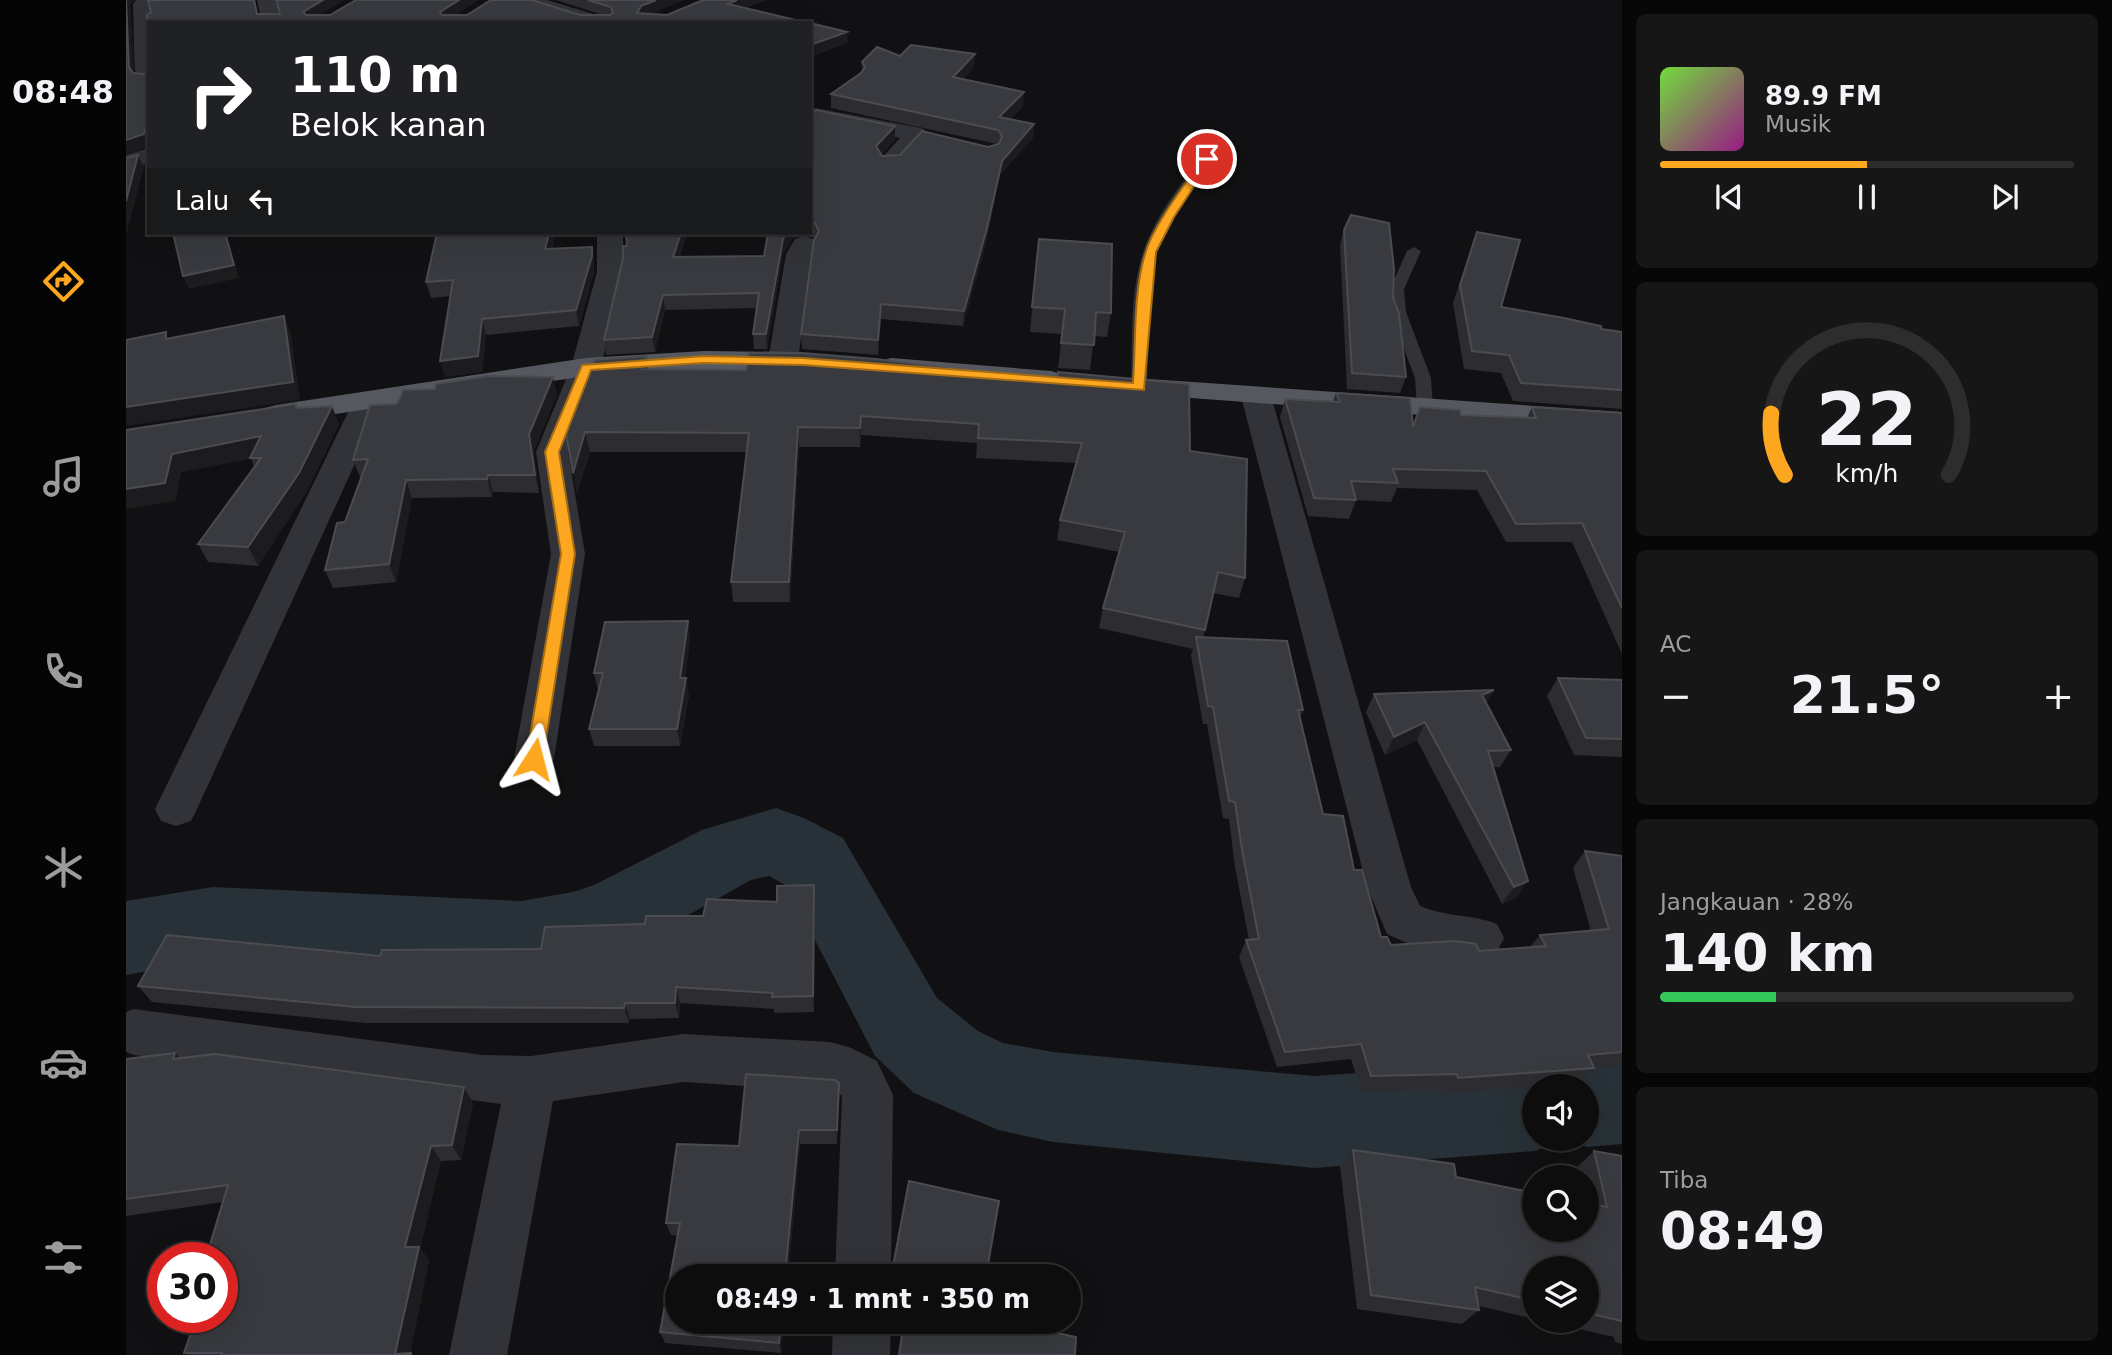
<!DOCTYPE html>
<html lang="id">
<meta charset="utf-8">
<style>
body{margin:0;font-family:"DejaVu Sans",sans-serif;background:#161617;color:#f1f3f6;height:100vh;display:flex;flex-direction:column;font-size:26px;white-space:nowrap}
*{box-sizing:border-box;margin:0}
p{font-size:23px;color:#9a9c9e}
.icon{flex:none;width:38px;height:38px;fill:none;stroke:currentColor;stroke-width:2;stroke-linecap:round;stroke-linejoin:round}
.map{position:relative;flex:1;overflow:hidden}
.sheet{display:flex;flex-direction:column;gap:14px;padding:14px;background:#070708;width:490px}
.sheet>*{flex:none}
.top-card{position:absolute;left:21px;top:21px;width:665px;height:214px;border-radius:0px;box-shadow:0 7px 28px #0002,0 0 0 2px #2d2d2e;background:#202124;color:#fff;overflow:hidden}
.buttons{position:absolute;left:1396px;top:1074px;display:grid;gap:14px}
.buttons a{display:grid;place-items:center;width:77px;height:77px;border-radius:50%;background:#0d0d0e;box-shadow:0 7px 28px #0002,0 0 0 2px #2d2d2e;font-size:35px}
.speed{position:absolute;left:21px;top:1242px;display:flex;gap:14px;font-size:35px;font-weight:700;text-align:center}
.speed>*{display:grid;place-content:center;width:91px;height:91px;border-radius:50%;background:#0d0d0e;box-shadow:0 7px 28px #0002,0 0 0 2px #2d2d2e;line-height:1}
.speed .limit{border:10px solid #d22;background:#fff;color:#111}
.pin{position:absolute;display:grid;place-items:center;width:60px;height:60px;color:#fff;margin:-30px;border:4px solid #fff;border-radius:50%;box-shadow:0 2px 7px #0007}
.me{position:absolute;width:77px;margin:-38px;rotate:9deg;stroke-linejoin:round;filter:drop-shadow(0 0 5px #0008)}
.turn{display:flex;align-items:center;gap:24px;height:147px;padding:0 28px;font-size:32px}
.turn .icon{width:91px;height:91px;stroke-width:2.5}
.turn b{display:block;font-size:49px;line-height:60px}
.then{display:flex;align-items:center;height:66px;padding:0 28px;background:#0003;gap:14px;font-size:26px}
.big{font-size:52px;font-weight:700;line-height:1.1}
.sheet .widget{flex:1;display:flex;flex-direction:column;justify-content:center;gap:10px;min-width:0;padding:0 24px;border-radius:10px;background:#161617}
.sheet .dial{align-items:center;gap:0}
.dial svg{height:182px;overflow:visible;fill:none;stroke:#2d2d2e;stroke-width:7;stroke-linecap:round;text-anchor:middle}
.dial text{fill:#f1f3f6;stroke:none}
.song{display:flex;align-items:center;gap:21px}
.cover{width:84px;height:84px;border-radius:10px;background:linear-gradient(135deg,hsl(100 70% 55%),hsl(310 70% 35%))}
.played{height:7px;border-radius:4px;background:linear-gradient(90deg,#fda61f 50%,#2d2d2e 50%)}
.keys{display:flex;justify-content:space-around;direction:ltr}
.heat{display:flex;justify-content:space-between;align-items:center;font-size:38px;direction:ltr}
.charge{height:10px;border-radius:5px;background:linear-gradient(90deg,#34c759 28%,#2d2d2e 0)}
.trip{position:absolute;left:539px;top:1264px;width:416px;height:70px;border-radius:35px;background:#0d0d0e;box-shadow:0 7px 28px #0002,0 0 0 2px #2d2d2e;font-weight:700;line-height:70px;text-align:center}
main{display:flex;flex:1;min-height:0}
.tabs{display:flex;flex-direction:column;width:126px;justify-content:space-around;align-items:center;background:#050506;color:#9a9c9e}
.tabs .icon{width:49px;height:49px}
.tabs .current{color:#fda61f}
.tabs b{font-size:32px;color:#f1f3f6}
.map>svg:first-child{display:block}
</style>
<main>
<nav class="tabs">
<b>08:48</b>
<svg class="icon current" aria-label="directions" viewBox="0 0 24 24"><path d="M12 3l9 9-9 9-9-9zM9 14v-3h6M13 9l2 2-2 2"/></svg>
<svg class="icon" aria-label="music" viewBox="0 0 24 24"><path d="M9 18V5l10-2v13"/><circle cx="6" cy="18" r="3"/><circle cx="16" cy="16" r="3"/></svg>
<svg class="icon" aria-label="phone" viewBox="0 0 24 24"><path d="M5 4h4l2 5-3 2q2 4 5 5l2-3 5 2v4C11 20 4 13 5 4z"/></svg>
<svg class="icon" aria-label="climate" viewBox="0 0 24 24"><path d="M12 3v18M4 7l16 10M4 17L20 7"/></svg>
<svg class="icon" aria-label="car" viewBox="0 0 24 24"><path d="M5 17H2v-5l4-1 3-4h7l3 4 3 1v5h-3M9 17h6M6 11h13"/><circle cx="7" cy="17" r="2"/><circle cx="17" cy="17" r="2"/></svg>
<svg class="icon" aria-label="filters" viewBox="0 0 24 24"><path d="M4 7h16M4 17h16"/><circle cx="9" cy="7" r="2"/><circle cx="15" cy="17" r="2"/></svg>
</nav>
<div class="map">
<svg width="1496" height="1355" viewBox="0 0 1496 1355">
<rect width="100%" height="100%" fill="#111113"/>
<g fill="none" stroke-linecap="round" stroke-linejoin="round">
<!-- river -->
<path fill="#273137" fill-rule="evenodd" d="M650 808 678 818 717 838 811 998 852 1031 877 1043 927 1052 1188 1076 1409 1061 1430 1069 1461 1057 1496 1054V1144L1461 1147 1441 1139H1461V1087H1409V1139H1439L1409 1151 1188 1168 927 1142 872 1130 788 1093 749 1056 661 886 643 876 625 880 525 936 447 966 395 975 87 959 0 975V901L87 887 395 901 447 892 468 885 576 830Z"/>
<!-- service -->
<path fill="#323338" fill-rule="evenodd" d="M1096 133 1102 137C1078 173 1045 210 1031 252 1017 294 1023 344 1021 387L1013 392 1007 390 1005 387C1007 344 1003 295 1017 253 1031 209 1066 172 1092 134Z
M1288 247 1295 251 1278 289 1280 312 1305 378 1307 408 1299 413 1291 408 1289 378 1264 312V289L1281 251Z"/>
<!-- minor -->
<path fill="#323338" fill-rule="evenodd" d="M10 0H22L27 23H23V83L12 82C7 76 8 18 7 4Z
M131 0H149L155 23H136Z
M393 0H421L484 19 486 23H457L396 4Z
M684 107 790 127 798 129 801 134C791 149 775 172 756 167L752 162 774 138 684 120Z
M23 148V163L0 170V155Z
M471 233H497V272L475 367 442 452 459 554 428 759 422 770 408 775 394 770 388 759 425 554 410 452 445 367 471 272Z
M678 236 687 239 691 244 686 254 672 361 667 367 657 370 647 367 642 361 660 254 669 239Z
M1130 387 1141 390 1145 396 1285 887 1294 906C1319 917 1346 914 1371 924L1378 938 1371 952C1334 966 1295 950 1261 934L1241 887 1115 396 1119 390Z
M243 391 254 394 258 400 71 809 65 821 50 826 35 821 29 809 228 400 232 394Z
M8 1009 357 1055 405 1056 558 1034 704 1042 723 1047 751 1061 767 1095 765 1276H709L716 1096 711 1092 558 1082 427 1101 381 1355H323L375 1104 8 1055 0 1052V1012Z
M707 1321H765L764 1355H706Z"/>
<!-- trunk -->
<path fill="#565860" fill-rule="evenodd" d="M578 351 674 352 684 355 689 361 684 367 674 370 578 369 460 376 150 423 139 420 135 414 139 408 150 405 460 358Z
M765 358 925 371 935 374 940 380 935 386 925 389 755 373 750 367 755 361Z
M1009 378 1496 412V430L998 393 994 387 998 381Z"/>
</g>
<!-- wall -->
<path fill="#2d2d31" d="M0 0H8L4 4 8 73 18 74 21 72V15L25 12 22 0H129L132 14H154L150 0H218L193 15H204L230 0H352L329 15H341L365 0H406L454 15H477L430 0H558L523 14 541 15 577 0H640L619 8 682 23H23V146L0 154Z
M849 54 848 67 837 79 897 106 884 119 908 124 907 138 874 175 860 243 837 326 755 319 752 355 676 349 675 334 689 238 677 234 667 238 657 254 641 349H628L627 334 630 308 539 310 529 352 480 355 478 340 501 246 500 233H560V238L553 257 638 256 642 233H684V115L769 140 755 155 756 156 862 147 871 144 705 108V94L736 71V62L774 56Z
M1218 230 1267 297 1280 377 1274 393 1221 389 1214 245Z
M1351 232 1375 307 1475 329 1496 332V409L1387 401 1375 373 1338 369 1327 303Z
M430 233 426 248 466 247 468 262V272L453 326 360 335 356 372 319 377 325 296 305 298 300 282Z
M913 239 985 313 981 337 968 336 964 370 932 368 936 334 904 332Z
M520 356 522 369 819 373 1064 451 1119 578 1113 598 1087 593 1077 638 1177 710 1174 719 1197 814 1228 870 1255 937 1265 945 1353 951 1404 947 1414 935 1465 931 1447 868 1459 851 1496 856V1065L1468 1068 1453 1082 1320 1093 1319 1089 1235 1091 1225 1059 1151 1067 1113 957 1120 940H1123L1109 867 1103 819 1097 818 1081 724H1077L1065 655 1067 649 973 628 977 608 993 552 931 540 934 520 951 463 850 458 851 443 735 435 734 447H673L664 602H607L605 582 621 452H464L451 493 440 433Z
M1210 393 1287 424 1294 407 1335 415 1401 418 1406 407 1496 413V654L1446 542H1380L1351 490 1271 488 1265 502 1230 500 1223 519 1182 516 1154 417 1159 399 1207 401Z
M431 394 408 451 413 493 367 492 366 497 286 498 270 582 207 588 199 570 219 522 236 477H234L227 460Z
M170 404 171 408 213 424 181 491 132 566 82 562 72 544 128 467 125 458 55 472 49 501 0 430Z
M562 621 564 639 559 678 563 696 554 746H468L463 729 472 690 468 673Z
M1432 678 1496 680V757L1448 755 1421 696Z
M1368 690 1360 703 1385 750 1374 767H1368L1402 881 1390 898 1376 904 1291 740 1259 755 1240 712 1248 694Z
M688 885 689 902 688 1012 648 1013V1009L554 1003 553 1018 504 1019 503 1023H240L26 1002 12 986 254 956 415 949 519 924 577 916 651 902Z
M49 1053 54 1058 347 1103 335 1160 315 1161 294 1248 303 1260 284 1353 287 1355H61L58 1353 96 1318 97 1202 0 1216V1059Z
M713 1083V1097L711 1144H674L655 1353 539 1343 534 1332 552 1236 545 1235 540 1223 613 1146Z
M1227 1150 1330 1177 1461 1230V1178H1452L1450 1168 1468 1151 1496 1156V1344L1489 1342 1488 1337 1419 1321H1461V1269H1409V1319L1353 1306V1310L1336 1324 1231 1309 1214 1166Z
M764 1269 860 1276H764Z"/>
<!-- shaded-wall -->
<path fill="#1c1c1f" d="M0 0H8L4 4 8 78 3 67Z
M197 0H218L180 23 177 12Z
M333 0H352L316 23 314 12Z
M530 0H558L516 17 511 13 515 6Z
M611 0H640L603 14 602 4Z
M721 32 722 43 684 57V45Z
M849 54 848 67 827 91V77Z
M898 92 897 106 872 131 873 117Z
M21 122 23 125V146L0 154V140Z
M908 124 907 138 874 175 860 243 837 326 838 311 876 161Z
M769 126V140L750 160V146Z
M12 155 18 167 0 236V201Z
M99 233H100L113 278 63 289 57 276Z
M423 233H430L422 264 419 249Z
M555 233H560V238L549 272 547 257Z
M660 233 677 234 667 238 657 254 641 349 640 334 657 239Z
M466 247 468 262V272L453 326 450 310Z
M537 295 539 310 529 352 526 337Z
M755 304V319L752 355V340Z
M158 316 165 334 174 400 0 426V407Z
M356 319 360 335 356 372 319 377 314 361Z
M520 356 523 375 516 369Z
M427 377 431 394 408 451 413 493 409 475 403 434Z
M206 406 213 424 181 491 132 566 122 547Z
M735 416V435L734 447V428Z
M672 427 673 447 664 602 663 582Z
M459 432 464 452 451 493 447 473Z
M135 436 143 455 55 472 49 501 0 509V489L46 454Z
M362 475 367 492 366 497 361 479Z
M280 480 286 498 270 582 263 564Z
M562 621 564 639 558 689 560 678 563 696 554 746 551 729 554 678Z
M1368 690 1358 707 1356 695Z
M1299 722 1291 740 1259 755 1268 737Z
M1402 881 1390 898 1376 904 1388 887Z
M688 885 689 902 688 1012 687 996Z
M550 987 554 1003 553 1018 549 1003Z
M499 1003 504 1019 503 1023 498 1008Z
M49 1053 64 1069 47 1059Z
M338 1087 347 1103 335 1160 326 1145Z
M673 1130 674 1144 662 1276H659Z
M305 1146 315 1161 294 1248 303 1260 284 1355 269 1354 279 1247Z
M655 1321H658L655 1353 653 1343Z"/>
<!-- building -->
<path fill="#393a3f" stroke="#4a4c51" stroke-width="2" d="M0 0 3 67 7 73 18 74 21 72V15L25 12 22 0H128L131 14H154L150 0H197L177 12 180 15H204L230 0H333L314 12 316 15H341L365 0H406L454 15H484L487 13 485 7 462 0H530L515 6 511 13 541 15 577 0H611L602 4 682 23H23V128L21 122 18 134 0 140Z
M684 23 721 32 684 45Z
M785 45 849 54 827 77 898 92 873 117 908 124 876 161 861 228 838 311 755 304 752 340 675 334 688 240 693 231 689 223 684 221V172L688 166 684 165V115L690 110 769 126 750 146 756 156 774 155 796 131 862 147 873 144 876 136 872 130 705 94 735 73 739 67 736 62 751 47 774 56Z
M12 155 0 201V158Z
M1225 215 1263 223 1268 269 1267 297 1273 314 1280 377 1226 373 1218 230Z
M1351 232 1394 240 1375 307 1438 318 1475 326V329L1496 332V390L1395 383 1383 355 1346 351 1334 285Z
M47 233H99L108 265 57 276Z
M311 233H423L419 249 466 247V256L450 310 356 319 352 356 314 361 327 280 300 282Z
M500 233H555L547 257 638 256 642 233H660L657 239 640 334H627L633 293 537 295 526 337 478 340 497 258V246H501Z
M913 239 986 244 985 313 970 312 968 345 935 343 939 309 906 307Z
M158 316 167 382 0 407V340L40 332V339Z
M623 353H676L750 359 819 368 817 373 932 379V372L1063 384 1064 451 1121 459 1119 578 1092 572 1079 630 977 608 999 532 934 520 956 443 852 438 853 424 735 416 734 428 672 427 663 582H605L623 433 459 432 447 473 440 433 469 360 520 356 516 369 620 370Z
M362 376 427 377 403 434 409 475H362L361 479 280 480 263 564 199 570 211 523 219 522 242 459 227 460 244 405 271 404 277 390 309 389 310 384Z
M1210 393 1284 398 1287 427 1294 407 1334 410 1335 415 1410 418 1406 407 1496 413V608L1456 523 1390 524 1360 471 1267 469 1272 483 1225 481 1230 500 1188 498 1159 399 1214 402Z
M170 404V408L206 406 173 473 122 547 72 544 135 458H124L135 436 46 454 39 483 0 489V430Z
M562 621 554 678H560L551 729H463L477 673H468L479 622Z
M1070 637 1161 641 1177 710H1172L1197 814 1217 816 1228 870H1236L1255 937H1261L1265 945 1329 941 1350 944 1353 951 1420 946 1414 935 1483 929 1459 851 1496 856V1052L1462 1055 1468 1068 1332 1078 1331 1074 1245 1076 1235 1044 1159 1052 1120 940 1133 939 1116 850 1109 802 1103 801 1087 707 1082 706Z
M1432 678 1496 680V739L1460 738Z
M1368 690 1356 695 1385 750 1362 751 1402 881 1388 887 1299 722 1268 737 1248 694Z
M688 885 687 996 646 997 647 993 550 987 549 1003H499L498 1008 230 1007 12 986 41 935 254 956 256 950 415 949 419 927 519 924 520 916H577L581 899 651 902V886Z
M49 1053 47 1059 89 1054 338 1087 326 1145 305 1146 279 1247H293L269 1354 285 1353V1355H95L96 1353H58L70 1318H96V1258H80L102 1185 0 1199V1059Z
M620 1074 709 1080 713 1083 711 1130H673L659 1276H551V1321H655L653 1343 534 1332 554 1223H540L551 1144 613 1146Z
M1227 1150 1328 1164 1330 1177 1409 1193V1230H1461V1203L1481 1207 1468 1151 1496 1156V1321L1461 1313V1269H1409V1301L1349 1287 1353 1310 1245 1295Z
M783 1181 873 1201 860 1276H785V1274L764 1269 768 1261Z
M778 1321H874L950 1337 949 1355H773Z"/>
<!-- route -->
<path fill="#fda61f" stroke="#a46c14" stroke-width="2" d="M1078 157 1086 159 1048 217 1030 252 1018 390 677 365 578 363 465 370 433 452 449 554 417 759 414 764H402L400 759 435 554 419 452 456 365 578 356 677 358 1007 383C1010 342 1007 294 1019 254 1027 225 1060 183 1078 157Z"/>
</svg>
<div class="buttons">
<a><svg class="icon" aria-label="sound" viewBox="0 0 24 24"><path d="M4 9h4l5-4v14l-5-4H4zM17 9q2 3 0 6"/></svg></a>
<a><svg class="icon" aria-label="search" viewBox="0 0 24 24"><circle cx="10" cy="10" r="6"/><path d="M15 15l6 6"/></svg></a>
<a><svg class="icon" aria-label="layers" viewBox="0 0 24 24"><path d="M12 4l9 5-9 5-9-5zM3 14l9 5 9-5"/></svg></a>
</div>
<div class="speed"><div class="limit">30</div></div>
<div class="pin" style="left:1081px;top:159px;background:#d93025"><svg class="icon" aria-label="arrive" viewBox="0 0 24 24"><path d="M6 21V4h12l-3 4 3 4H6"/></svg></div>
<svg class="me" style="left:408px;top:759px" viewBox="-20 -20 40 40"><path d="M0-17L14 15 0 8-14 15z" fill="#fda61f" stroke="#fff" stroke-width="4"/></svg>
<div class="trip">08:49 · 1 mnt · 350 m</div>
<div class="top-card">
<div class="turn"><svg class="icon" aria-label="right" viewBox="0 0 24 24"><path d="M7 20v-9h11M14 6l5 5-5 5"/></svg><div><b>110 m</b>Belok kanan</div></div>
<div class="then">Lalu<svg class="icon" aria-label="left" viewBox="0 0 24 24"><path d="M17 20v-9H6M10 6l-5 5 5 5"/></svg></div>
</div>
</div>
<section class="sheet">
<div class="widget">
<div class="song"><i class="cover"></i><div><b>89.9 FM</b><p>Musik</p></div></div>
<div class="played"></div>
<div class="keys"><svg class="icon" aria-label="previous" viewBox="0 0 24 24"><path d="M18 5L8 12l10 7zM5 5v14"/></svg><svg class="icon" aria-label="pause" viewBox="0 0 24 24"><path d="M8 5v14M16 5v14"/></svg><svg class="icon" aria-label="next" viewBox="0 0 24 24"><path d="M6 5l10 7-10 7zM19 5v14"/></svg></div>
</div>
<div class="widget dial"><svg viewBox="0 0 100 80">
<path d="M14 69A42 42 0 1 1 86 69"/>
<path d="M14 69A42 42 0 0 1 8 42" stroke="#fda61f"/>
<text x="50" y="56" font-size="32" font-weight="700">22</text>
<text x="50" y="72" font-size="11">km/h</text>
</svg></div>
<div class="widget"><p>AC</p>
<div class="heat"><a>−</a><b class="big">21.5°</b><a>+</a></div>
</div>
<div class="widget"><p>Jangkauan · 28%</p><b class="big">140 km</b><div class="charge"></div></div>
<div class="widget"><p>Tiba</p><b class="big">08:49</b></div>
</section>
</main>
